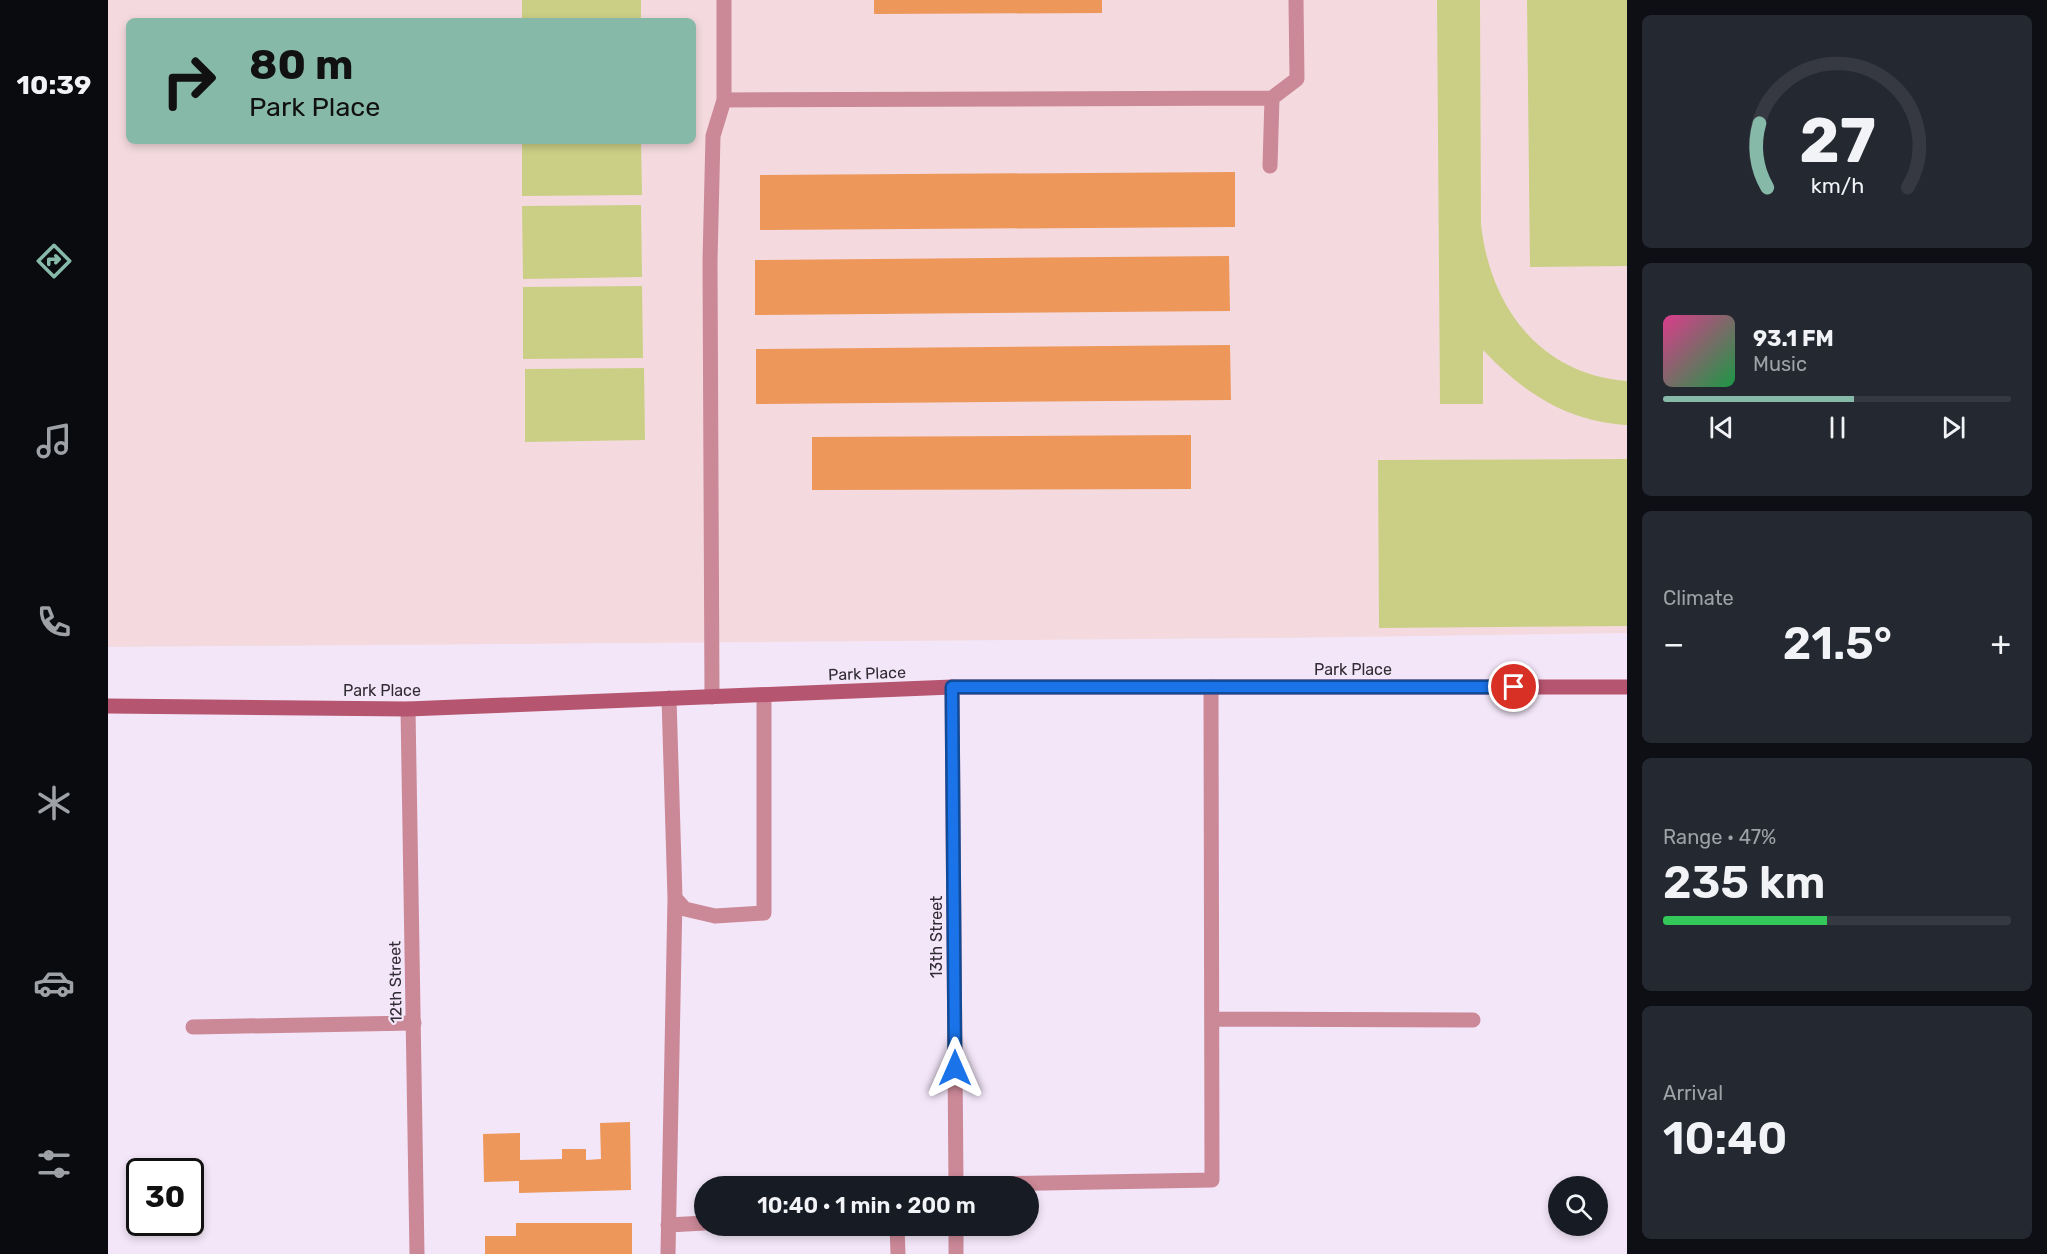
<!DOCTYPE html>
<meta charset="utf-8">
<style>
body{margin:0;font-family:Rubik,sans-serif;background:#242831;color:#f1f3f6;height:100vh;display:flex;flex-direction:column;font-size:22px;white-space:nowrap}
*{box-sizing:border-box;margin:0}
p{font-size:20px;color:#9ea1a6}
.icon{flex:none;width:33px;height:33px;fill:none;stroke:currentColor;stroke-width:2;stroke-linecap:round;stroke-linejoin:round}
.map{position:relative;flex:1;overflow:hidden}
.side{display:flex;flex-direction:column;gap:15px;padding:15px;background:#0d0f14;width:420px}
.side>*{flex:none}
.hud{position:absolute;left:18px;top:18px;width:570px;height:126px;border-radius:9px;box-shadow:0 3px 9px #0003;background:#87b9a9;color:#111;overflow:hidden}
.controls{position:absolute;left:1440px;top:1176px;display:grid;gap:12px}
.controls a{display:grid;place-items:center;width:60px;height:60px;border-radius:50%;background:#171b24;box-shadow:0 3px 9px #0003;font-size:30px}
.speed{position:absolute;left:18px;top:1158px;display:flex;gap:12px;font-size:30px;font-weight:700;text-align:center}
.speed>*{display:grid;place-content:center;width:78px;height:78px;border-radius:50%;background:#171b24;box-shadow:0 3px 9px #0003;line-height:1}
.speed .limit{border:3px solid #111;border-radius:9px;background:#fff;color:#111}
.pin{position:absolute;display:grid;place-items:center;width:51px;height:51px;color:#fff;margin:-26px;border:3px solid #fff;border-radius:50%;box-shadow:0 2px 6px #0007}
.me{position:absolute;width:66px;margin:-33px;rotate:0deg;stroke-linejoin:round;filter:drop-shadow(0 0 4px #0008)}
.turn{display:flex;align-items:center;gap:21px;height:126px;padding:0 24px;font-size:27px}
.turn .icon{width:78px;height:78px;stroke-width:2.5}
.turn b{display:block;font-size:42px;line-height:51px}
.big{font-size:45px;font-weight:600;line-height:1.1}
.side .widget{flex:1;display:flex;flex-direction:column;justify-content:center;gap:9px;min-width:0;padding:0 21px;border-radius:9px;background:#242831}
.side .dial{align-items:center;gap:0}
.dial svg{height:156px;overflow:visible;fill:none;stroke:#363941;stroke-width:7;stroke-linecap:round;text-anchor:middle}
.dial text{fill:#f1f3f6;stroke:none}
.song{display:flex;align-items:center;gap:18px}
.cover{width:72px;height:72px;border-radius:9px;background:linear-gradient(135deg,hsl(330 70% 55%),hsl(140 70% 35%))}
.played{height:6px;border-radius:3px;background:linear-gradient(90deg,#87b9a9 55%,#363941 55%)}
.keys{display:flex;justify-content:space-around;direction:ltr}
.heat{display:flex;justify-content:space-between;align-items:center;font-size:33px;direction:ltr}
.charge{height:9px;border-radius:4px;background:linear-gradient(90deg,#34c759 47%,#363941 0)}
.trip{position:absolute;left:586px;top:1176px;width:345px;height:60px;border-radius:30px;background:#171b24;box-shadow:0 3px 9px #0003;font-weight:600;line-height:60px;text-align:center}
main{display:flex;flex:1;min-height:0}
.menu{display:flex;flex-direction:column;width:108px;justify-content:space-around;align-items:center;background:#090b0e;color:#9ea1a6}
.menu .icon{width:42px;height:42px}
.menu .on{color:#87b9a9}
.menu b{font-size:27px;color:#f1f3f6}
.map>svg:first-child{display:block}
</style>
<main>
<nav class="menu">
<b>10:39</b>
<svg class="icon on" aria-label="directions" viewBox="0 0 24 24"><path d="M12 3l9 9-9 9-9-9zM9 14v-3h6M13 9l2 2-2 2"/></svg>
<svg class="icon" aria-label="music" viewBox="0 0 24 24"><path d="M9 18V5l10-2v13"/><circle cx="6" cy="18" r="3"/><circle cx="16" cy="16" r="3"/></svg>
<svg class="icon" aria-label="phone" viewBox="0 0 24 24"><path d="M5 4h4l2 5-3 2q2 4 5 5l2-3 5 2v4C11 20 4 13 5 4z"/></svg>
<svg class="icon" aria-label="climate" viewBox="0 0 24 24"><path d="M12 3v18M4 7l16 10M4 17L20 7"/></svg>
<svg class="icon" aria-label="car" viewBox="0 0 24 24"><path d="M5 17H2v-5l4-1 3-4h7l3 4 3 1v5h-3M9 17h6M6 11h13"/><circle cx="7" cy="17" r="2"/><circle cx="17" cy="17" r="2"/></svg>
<svg class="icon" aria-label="filters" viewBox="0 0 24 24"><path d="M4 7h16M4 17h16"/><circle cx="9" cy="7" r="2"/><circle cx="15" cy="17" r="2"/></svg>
</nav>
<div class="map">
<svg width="1519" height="1254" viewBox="0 0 1519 1254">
<rect width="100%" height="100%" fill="#f3e6f9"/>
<!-- education -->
<path fill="#f4dade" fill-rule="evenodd" d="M0 0H1519V633L1171 638 0 647ZM21 21H585V141H21Z"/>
<!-- green -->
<path fill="#cbcf85" d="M414 0H533V21H414Z
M1329 0H1372L1373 224C1382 307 1432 374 1519 381V425C1458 421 1416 393 1375 350V404H1332Z
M1419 0H1519V266L1422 267Z
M414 141H533L534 195 414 196Z
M533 205 534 277 415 279 414 206Z
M534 286 535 358 415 359V287Z
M536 368 537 440 417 442V369Z
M1519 459V626L1271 628 1270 460Z"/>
<!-- building -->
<path fill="#ed975b" d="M766 0H994V13L766 14Z
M1127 172V227L652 230V175Z
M1121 256 1122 311 647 315V260Z
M1122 345 1123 400 648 404V349Z
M1083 435V489L704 490V437Z
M522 1122 523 1190 411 1193V1181L376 1182 375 1134 412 1133V1160L454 1159V1149H478V1160L493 1159 492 1123Z
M408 1223H524V1254H377V1236H408Z"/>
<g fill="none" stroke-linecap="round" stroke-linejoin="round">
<!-- lane -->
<path stroke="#cb8897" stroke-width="15" d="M1164 98 1189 79 1188 0
M616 100V0
M604 697 602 261 605 136 616 100 1164 98 1162 166
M567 898 577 909 607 916 656 913V695
M1105 1019 1365 1020
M85 1027 306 1023
M872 1186 878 1184 1104 1180 1103 687
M560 1225 597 1223
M789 1226 790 1254
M560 1254 567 898 561 698"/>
<!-- street -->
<path stroke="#cb8897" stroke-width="15" d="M844 687 848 1186
M300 709 309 1254
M848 1226V1254"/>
<!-- secondary -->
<path stroke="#b6556f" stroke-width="15" d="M0 706 300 709 844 687H1519"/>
</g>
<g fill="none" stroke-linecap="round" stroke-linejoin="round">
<defs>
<path id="route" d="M847 1068 844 687H1406"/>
</defs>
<!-- route casing -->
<use href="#route" stroke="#114b97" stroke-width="15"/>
<!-- route -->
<use href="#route" stroke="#1a73e8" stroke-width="10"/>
</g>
<g text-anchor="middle" stroke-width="4.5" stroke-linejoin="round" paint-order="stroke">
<!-- street labels -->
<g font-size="16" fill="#312c33" stroke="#f3e6f9">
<text x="1245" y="675">Park Place</text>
<text transform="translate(759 673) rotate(-2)" y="6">Park Place</text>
<text x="274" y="696">Park Place</text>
<text transform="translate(828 937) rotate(-90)" y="6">13th Street</text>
<text transform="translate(287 982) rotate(-91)" y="6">12th Street</text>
</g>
</g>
</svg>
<div class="controls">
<a><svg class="icon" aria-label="search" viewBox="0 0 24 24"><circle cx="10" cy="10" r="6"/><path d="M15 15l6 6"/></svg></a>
</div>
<div class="speed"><div class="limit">30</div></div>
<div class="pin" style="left:1406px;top:687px;background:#d93025"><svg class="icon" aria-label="arrive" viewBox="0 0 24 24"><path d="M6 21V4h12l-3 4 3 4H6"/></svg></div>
<svg class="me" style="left:847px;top:1068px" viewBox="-20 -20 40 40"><path d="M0-17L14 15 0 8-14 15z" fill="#1a73e8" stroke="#fff" stroke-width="4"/></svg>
<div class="trip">10:40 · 1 min · 200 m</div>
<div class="hud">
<div class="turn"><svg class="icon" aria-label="right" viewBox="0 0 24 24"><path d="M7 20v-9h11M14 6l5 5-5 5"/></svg><div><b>80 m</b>Park Place</div></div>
</div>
</div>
<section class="side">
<div class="widget dial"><svg viewBox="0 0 100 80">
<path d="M14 69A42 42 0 1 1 86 69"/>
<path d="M14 69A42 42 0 0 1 10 36" stroke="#87b9a9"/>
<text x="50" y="56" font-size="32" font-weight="700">27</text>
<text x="50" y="72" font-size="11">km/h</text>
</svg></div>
<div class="widget">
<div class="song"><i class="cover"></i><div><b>93.1 FM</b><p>Music</p></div></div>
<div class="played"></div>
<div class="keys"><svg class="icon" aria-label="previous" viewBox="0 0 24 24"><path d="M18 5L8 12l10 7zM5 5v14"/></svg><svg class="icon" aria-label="pause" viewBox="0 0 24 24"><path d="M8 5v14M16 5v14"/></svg><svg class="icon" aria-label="next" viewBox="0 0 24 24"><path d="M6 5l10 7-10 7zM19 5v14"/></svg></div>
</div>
<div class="widget"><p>Climate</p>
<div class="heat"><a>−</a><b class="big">21.5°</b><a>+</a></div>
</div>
<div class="widget"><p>Range · 47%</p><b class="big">235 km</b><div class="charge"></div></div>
<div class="widget"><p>Arrival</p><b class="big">10:40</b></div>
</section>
</main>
